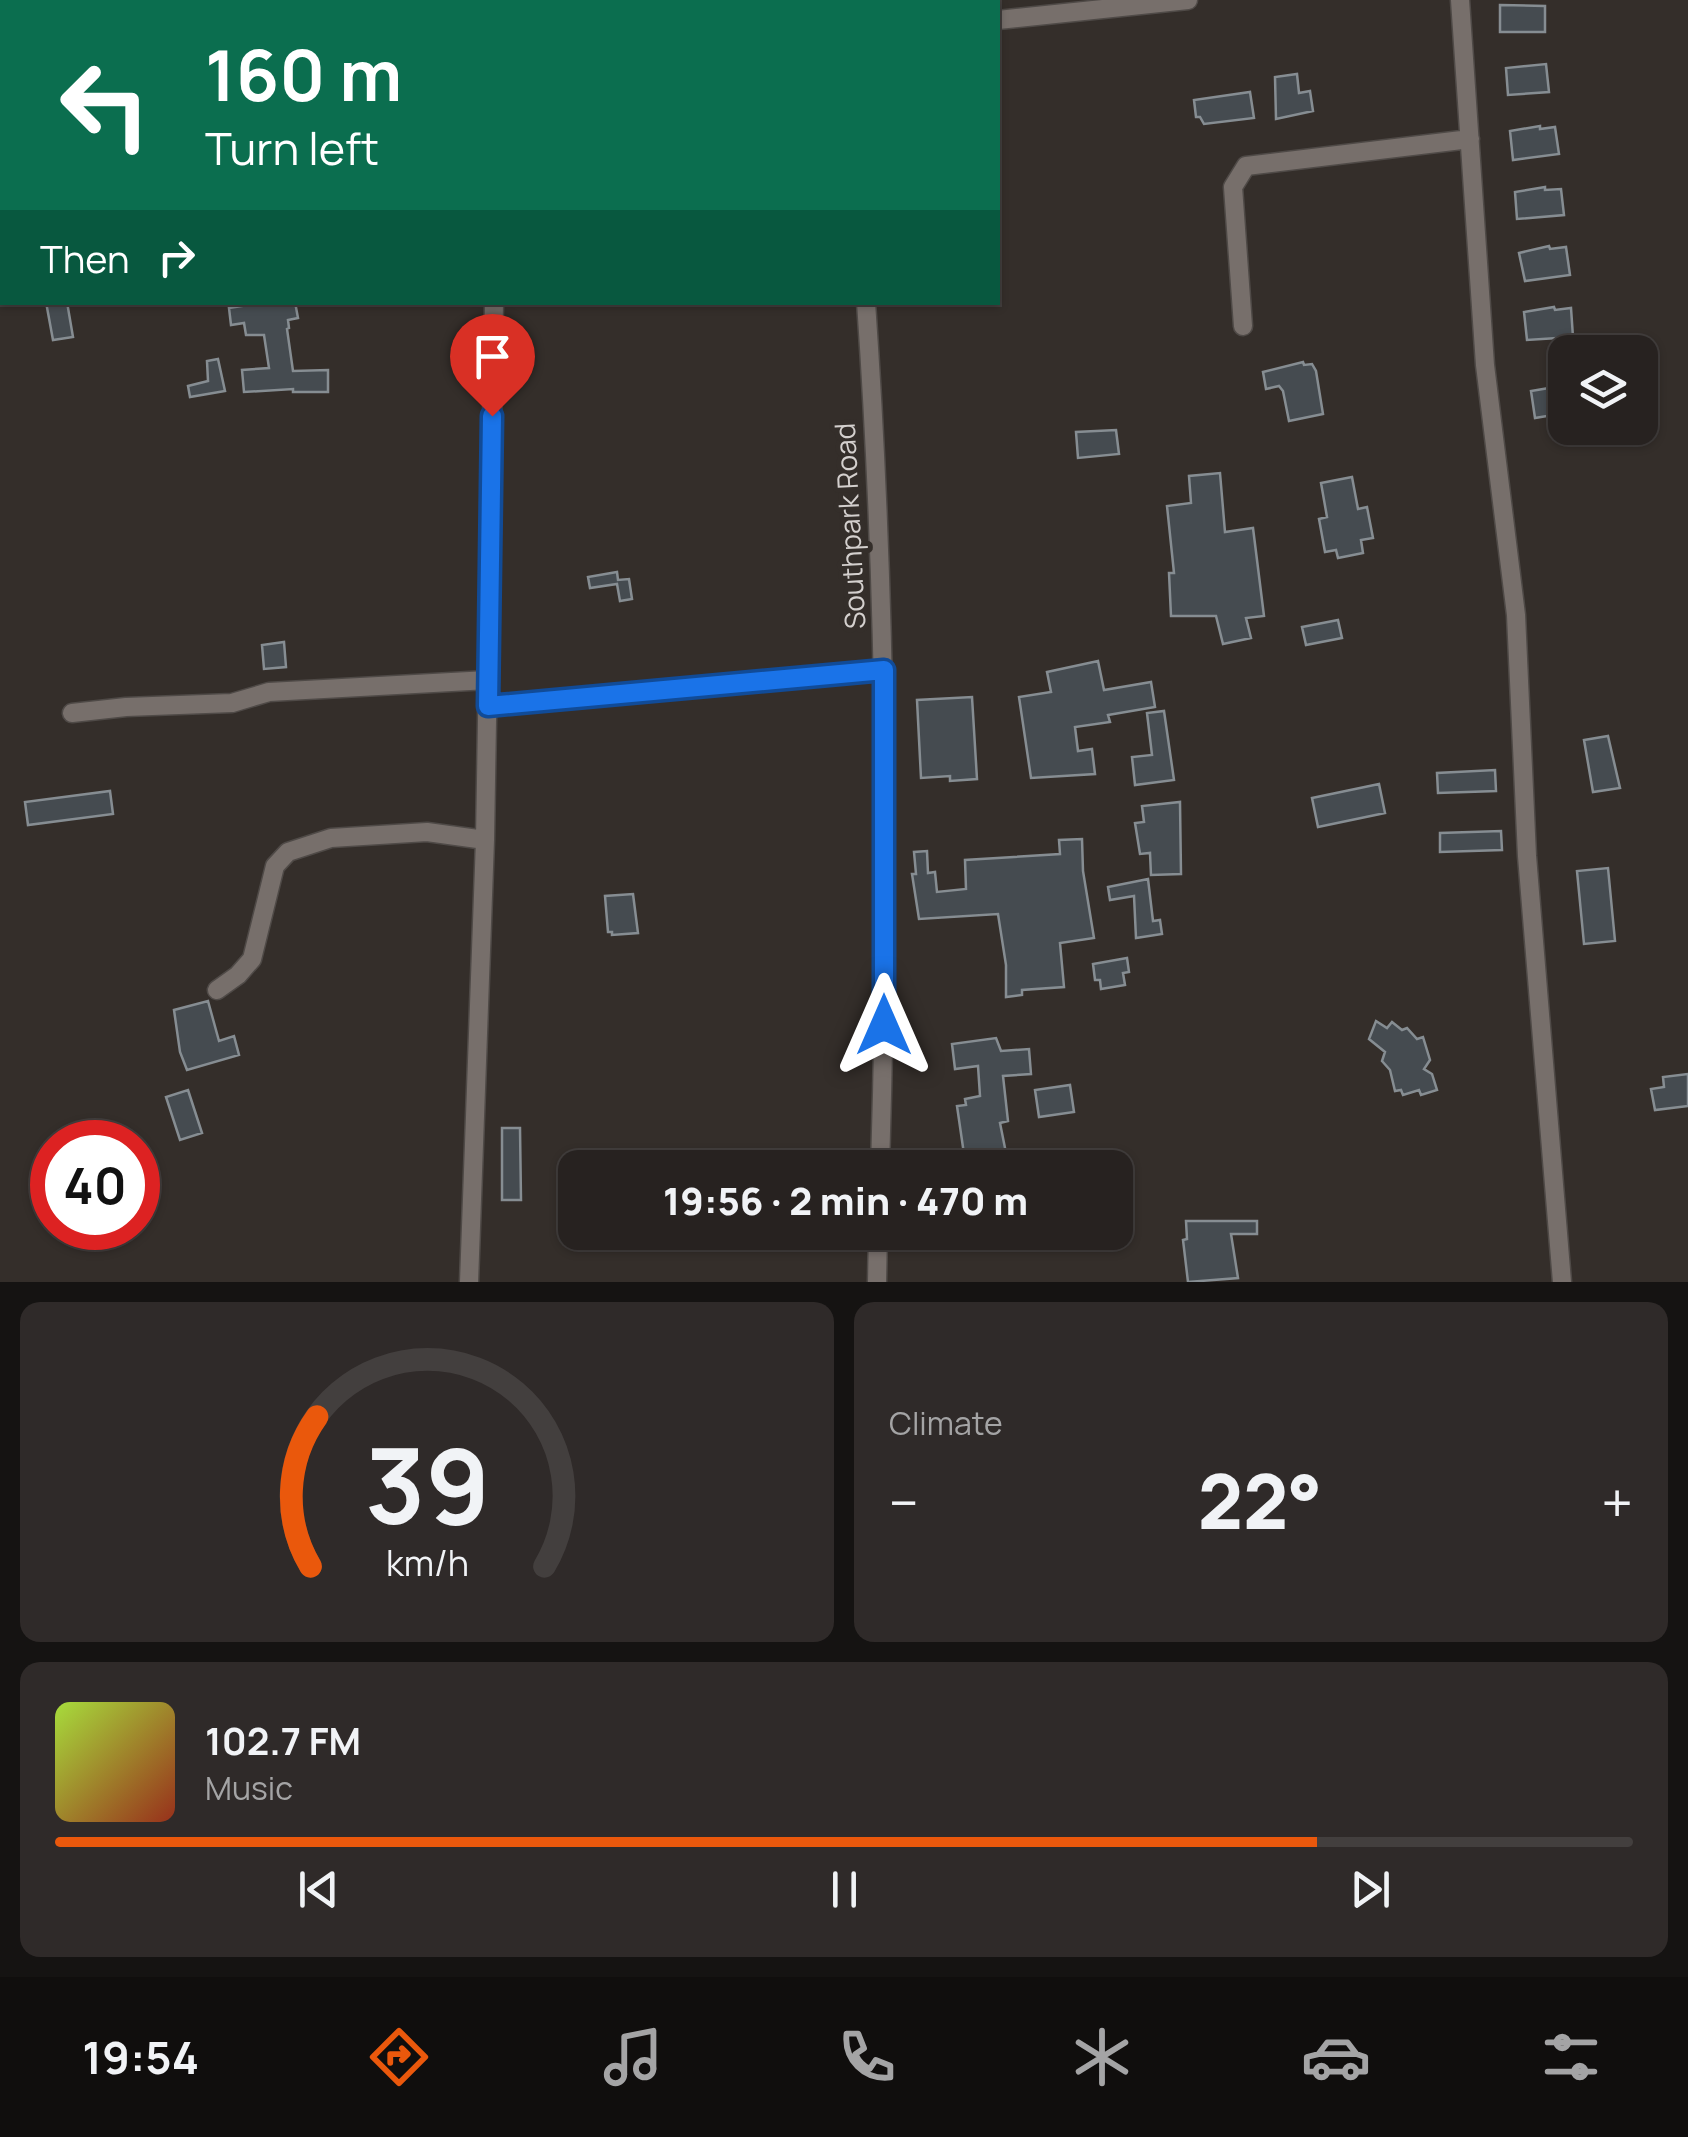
<!DOCTYPE html>
<meta charset="utf-8">
<style>
body{margin:0;font-family:Manrope,sans-serif;background:#2f2a29;color:#f1f3f6;height:100vh;display:flex;flex-direction:column;font-size:38px;white-space:nowrap}
*{box-sizing:border-box;margin:0}
p{font-size:32px;color:#a4a4a5}
.icon{flex:none;width:55px;height:55px;fill:none;stroke:currentColor;stroke-width:2;stroke-linecap:round;stroke-linejoin:round}
.map{position:relative;height:1282px;overflow:hidden}
.details{display:flex;flex-direction:column;gap:20px;padding:20px;background:#151312;flex:1}
.details>*{flex:none}
.banner{position:absolute;left:0px;top:0px;width:1000px;height:305px;box-shadow:0 2px 8px #0004,0 0 0 2px #433f3e;background:#0b6e4f;color:#fff;overflow:hidden}
.tools{position:absolute;left:1548px;top:335px;display:grid;gap:20px}
.tools a{display:grid;place-items:center;width:110px;height:110px;border-radius:20px;background:#272220;box-shadow:0 2px 8px #0004,0 0 0 2px #433f3e;font-size:50px}
.speed{position:absolute;left:30px;top:1120px;display:flex;gap:20px;font-size:50px;font-weight:700;text-align:center}
.speed>*{display:grid;place-content:center;width:130px;height:130px;border-radius:50%;background:#272220;box-shadow:0 2px 8px #0004,0 0 0 2px #433f3e;line-height:1}
.speed .limit{border:15px solid #d22;background:#fff;color:#111}
.pin{position:absolute;display:grid;place-items:center;width:85px;height:85px;color:#fff;margin:-102px -42px;border-radius:50% 50% 50% 0;rotate:-45deg;box-shadow:0 0 10px #0007}
.pin .icon{rotate:45deg}
.me{position:absolute;width:110px;margin:-55px;rotate:0deg;stroke-linejoin:round;filter:drop-shadow(0 0 8px #0008)}
.turn{display:flex;align-items:center;gap:35px;height:210px;padding:0 40px;font-size:45px}
.turn .icon{width:130px;height:130px;stroke-width:2.5}
.turn b{display:block;font-size:70px;line-height:85px}
.then{display:flex;align-items:center;height:95px;padding:0 40px;background:#0003;gap:20px;font-size:38px}
.big{font-size:75px;font-weight:800;line-height:1.1}
.details .card{flex:1;display:flex;flex-direction:column;justify-content:center;gap:15px;min-width:0;padding:0 35px;border-radius:20px;background:#2f2a29}
.details .dial{align-items:center;gap:0}
.dial svg{height:260px;overflow:visible;fill:none;stroke:#433f3e;stroke-width:7;stroke-linecap:round;text-anchor:middle}
.dial text{fill:#f1f3f6;stroke:none}
.song{display:flex;align-items:center;gap:30px}
.cover{width:120px;height:120px;border-radius:15px;background:linear-gradient(135deg,hsl(80 70% 55%),hsl(10 70% 35%))}
.played{height:10px;border-radius:5px;background:linear-gradient(90deg,#ea580c 80%,#433f3e 80%)}
.keys{display:flex;justify-content:space-around;direction:ltr}
.heat{display:flex;justify-content:space-between;align-items:center;font-size:55px;direction:ltr}
.details .tiles{flex:1;display:grid;gap:20px;grid-template-columns:1fr 1fr}
.card:last-child{grid-column:span 2}
.trip{position:absolute;left:558px;top:1150px;width:575px;height:100px;border-radius:20px;background:#272220;box-shadow:0 2px 8px #0004,0 0 0 2px #433f3e;font-weight:800;line-height:100px;text-align:center}
.tabs{display:flex;height:160px;justify-content:space-around;align-items:center;background:#100e0d;color:#a4a4a5}
.tabs .icon{width:70px;height:70px}
.tabs .active{color:#ea580c}
.tabs b{font-size:45px;color:#f1f3f6}
.map>svg:first-child{display:block}
</style>
<div class="map">
<svg width="1688" height="1282" viewBox="0 0 1688 1282">
<rect width="100%" height="100%" fill="#342e2a"/>
<!-- building -->
<path fill="#454b50" stroke="#868d92" stroke-width="2.5" d="M1500 5 1545 6V32H1500Z
M1546 64 1549 92 1508 95 1506 68Z
M1297 74 1299 93 1310 91 1313 111 1276 119 1275 77Z
M1250 92 1254 118 1204 124 1200 117H1196L1194 100Z
M1540 126V129L1555 127 1559 154 1513 160 1510 131Z
M1545 187V190L1561 189 1564 215 1517 219 1515 192Z
M1549 246 1550 249 1566 247 1570 275 1525 281 1519 253Z
M46 302H67L73 337 53 340Z
M268 302H295L298 318 288 320 289 328 287 329 293 371 328 370V392H293V389L244 392 242 370 269 368 264 335H246L244 323 231 325 229 308Z
M1554 307 1555 310 1571 308 1573 337 1527 340 1524 312Z
M218 359 225 391 190 397 188 386 208 381 207 361Z
M1303 362 1304 365 1312 364 1316 371 1323 414 1289 421 1283 391 1279 386 1266 389 1263 372Z
M1555 387 1557 399 1565 398V413L1535 418 1531 391Z
M1116 430 1119 454 1078 458 1076 432Z
M1220 473 1225 532 1253 528 1264 616 1246 618 1251 638 1223 644 1216 616H1171L1169 573H1174L1167 506 1191 503 1189 476Z
M1352 477 1358 509 1367 507 1373 538 1361 540 1363 553 1338 558 1336 550 1325 552 1319 519 1327 517 1321 483Z
M617 572 618 580 629 579 632 599 620 601 617 584 590 588 588 577Z
M1338 620 1342 638 1306 645 1302 627Z
M284 642 286 667 264 669 262 645Z
M1098 661 1104 690 1151 682 1155 707 1108 715 1110 722 1075 727 1078 751 1092 749 1095 774 1031 778 1019 697 1051 692 1047 672Z
M972 697 977 779 950 781V776L921 778 917 700Z
M1164 711 1174 780 1135 785 1132 757 1152 755 1147 713Z
M1608 736 1620 788 1593 792 1584 740Z
M1495 770 1496 791 1438 793 1437 773Z
M1379 784 1385 813 1318 827 1312 798Z
M110 791 113 814 28 825 25 802Z
M1180 802 1181 874 1151 875 1150 853 1140 854 1135 823 1144 822 1142 806Z
M1501 831 1502 850 1440 852V833Z
M1082 839 1083 871 1094 938 1060 943 1064 987 1022 990V995L1006 997V965L998 914 919 919 912 874H916L914 852 927 851 928 873 935 872 937 892 966 889 965 860 1060 854 1059 840Z
M1608 868 1615 941 1584 944 1577 871Z
M1148 879 1153 921 1160 920 1162 934 1136 938 1134 896 1110 900 1108 887Z
M633 894 638 933 612 935V932H608L605 896Z
M1127 958 1129 972 1123 973 1125 985 1101 989 1100 980H1095L1093 964Z
M208 1001 219 1041 234 1036 239 1055 187 1070 180 1052 174 1010Z
M1376 1021 1387 1028 1392 1022 1402 1030 1407 1028 1417 1039 1423 1037 1430 1060 1424 1069 1432 1074 1437 1090 1421 1095 1419 1090 1403 1095 1401 1090 1395 1091 1390 1070 1382 1061 1385 1052 1369 1039Z
M996 1038 1001 1051 1029 1049 1031 1074 1003 1076 1008 1121 1000 1123 1009 1168H966L957 1106 966 1105 965 1099 980 1096 978 1066 955 1069 952 1044Z
M1688 1074V1106L1655 1110 1651 1089 1664 1087 1663 1077Z
M1070 1085 1074 1112 1039 1117 1035 1090Z
M188 1090 202 1133 180 1140 166 1097Z
M502 1128H520L521 1200H502Z
M1186 1221H1257V1234H1231L1238 1278 1188 1282 1183 1240 1187 1239Z"/>
<g fill="none" stroke-linecap="round" stroke-linejoin="round">
<defs>
<path id="minor" d="M845 0 846 2
M1460 0 1485 365 1516 615 1527 856 1562 1282
M998 20 1188 0
M0 129H2
M866 302C886 591 889 879 880 1168
M1243 326 1233 187 1246 166 1470 139
M488 706 883 670
M72 713 126 707 232 703 269 692 488 680
M217 990 238 975 252 959 275 866 288 852 331 838 427 832 485 840
M469 1282 485 840 494 302
M877 1282 878 1232"/>
</defs>
<!-- minor casing -->
<use href="#minor" stroke="#4f4a47" stroke-width="21"/>
<!-- minor -->
<use href="#minor" stroke="#776f6b" stroke-width="18"/>
</g>
<g fill="none" stroke-linecap="round" stroke-linejoin="round">
<defs>
<path id="route" d="M492 416 488 706 884 670V1025"/>
</defs>
<!-- route casing -->
<use href="#route" stroke="#114b97" stroke-width="25"/>
<!-- route -->
<use href="#route" stroke="#1a73e8" stroke-width="18"/>
</g>
<g text-anchor="middle" stroke-width="10" stroke-linejoin="round" paint-order="stroke">
<!-- street labels -->
<g font-size="28" fill="#d4d0ce" stroke="#342e2a">
<text transform="translate(850 526) rotate(-93)" y="10">Southpark Road</text>
</g>
</g>
</svg>
<div class="tools">
<a><svg class="icon" aria-label="layers" viewBox="0 0 24 24"><path d="M12 4l9 5-9 5-9-5zM3 14l9 5 9-5"/></svg></a>
</div>
<div class="speed"><div class="limit">40</div></div>
<div class="pin" style="left:492px;top:416px;background:#d93025"><svg class="icon" aria-label="arrive" viewBox="0 0 24 24"><path d="M6 21V4h12l-3 4 3 4H6"/></svg></div>
<svg class="me" style="left:884px;top:1025px" viewBox="-20 -20 40 40"><path d="M0-17L14 15 0 8-14 15z" fill="#1a73e8" stroke="#fff" stroke-width="4"/></svg>
<div class="trip">19:56 · 2 min · 470 m</div>
<div class="banner">
<div class="turn"><svg class="icon" aria-label="left" viewBox="0 0 24 24"><path d="M17 20v-9H6M10 6l-5 5 5 5"/></svg><div><b>160 m</b>Turn left</div></div>
<div class="then">Then<svg class="icon" aria-label="right" viewBox="0 0 24 24"><path d="M7 20v-9h11M14 6l5 5-5 5"/></svg></div>
</div>
</div>
<section class="details">
<div class="tiles">
<div class="card dial"><svg viewBox="0 0 100 80">
<path d="M14 69A42 42 0 1 1 86 69"/>
<path d="M14 69A42 42 0 0 1 16 23" stroke="#ea580c"/>
<text x="50" y="56" font-size="32" font-weight="700">39</text>
<text x="50" y="72" font-size="11">km/h</text>
</svg></div>
<div class="card"><p>Climate</p>
<div class="heat"><a>−</a><b class="big">22°</b><a>+</a></div>
</div>
<div class="card">
<div class="song"><i class="cover"></i><div><b>102.7 FM</b><p>Music</p></div></div>
<div class="played"></div>
<div class="keys"><svg class="icon" aria-label="previous" viewBox="0 0 24 24"><path d="M18 5L8 12l10 7zM5 5v14"/></svg><svg class="icon" aria-label="pause" viewBox="0 0 24 24"><path d="M8 5v14M16 5v14"/></svg><svg class="icon" aria-label="next" viewBox="0 0 24 24"><path d="M6 5l10 7-10 7zM19 5v14"/></svg></div>
</div>
</div>
</section>
<nav class="tabs">
<b>19:54</b>
<svg class="icon active" aria-label="directions" viewBox="0 0 24 24"><path d="M12 3l9 9-9 9-9-9zM9 14v-3h6M13 9l2 2-2 2"/></svg>
<svg class="icon" aria-label="music" viewBox="0 0 24 24"><path d="M9 18V5l10-2v13"/><circle cx="6" cy="18" r="3"/><circle cx="16" cy="16" r="3"/></svg>
<svg class="icon" aria-label="phone" viewBox="0 0 24 24"><path d="M5 4h4l2 5-3 2q2 4 5 5l2-3 5 2v4C11 20 4 13 5 4z"/></svg>
<svg class="icon" aria-label="climate" viewBox="0 0 24 24"><path d="M12 3v18M4 7l16 10M4 17L20 7"/></svg>
<svg class="icon" aria-label="car" viewBox="0 0 24 24"><path d="M5 17H2v-5l4-1 3-4h7l3 4 3 1v5h-3M9 17h6M6 11h13"/><circle cx="7" cy="17" r="2"/><circle cx="17" cy="17" r="2"/></svg>
<svg class="icon" aria-label="filters" viewBox="0 0 24 24"><path d="M4 7h16M4 17h16"/><circle cx="9" cy="7" r="2"/><circle cx="15" cy="17" r="2"/></svg>
</nav>
